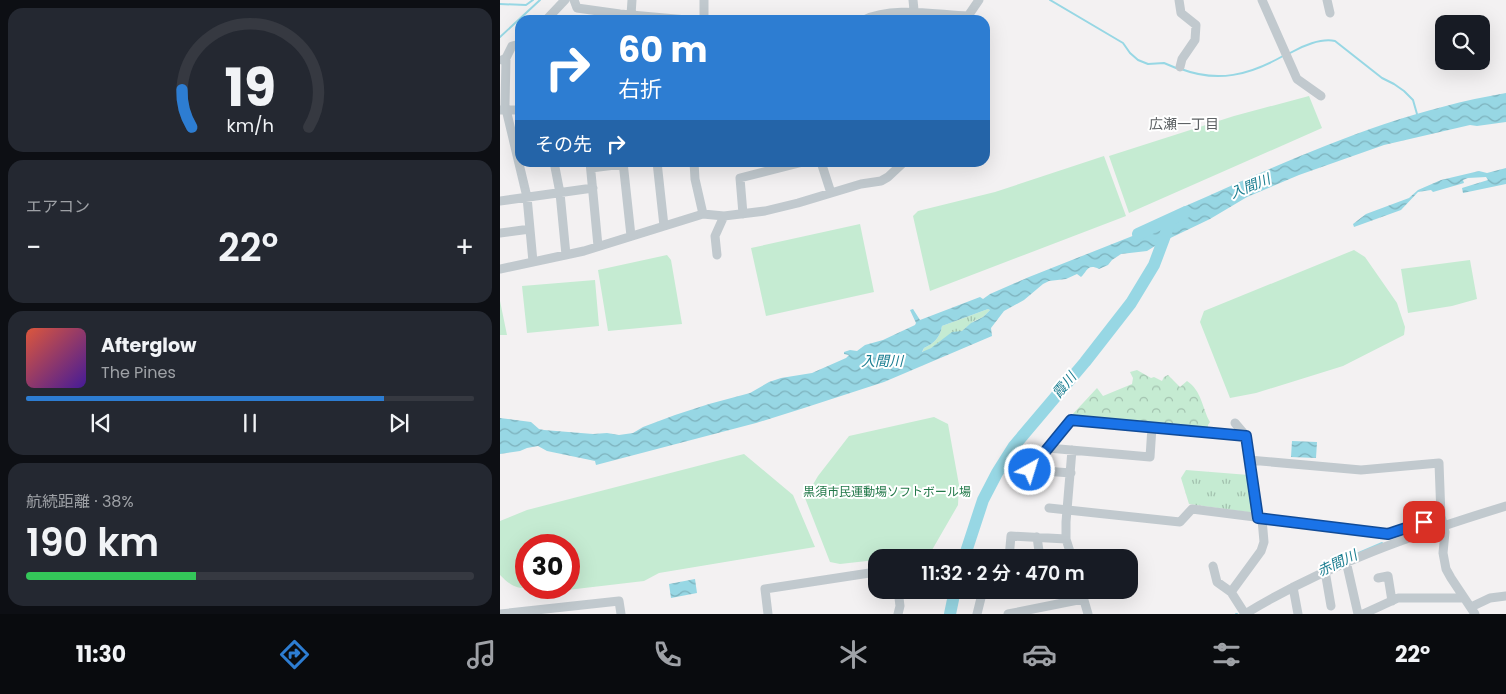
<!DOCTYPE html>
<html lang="ja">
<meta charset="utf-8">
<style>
body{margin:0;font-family:Poppins,"Noto Sans JP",sans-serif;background:#242831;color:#f1f3f6;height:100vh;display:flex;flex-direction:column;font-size:19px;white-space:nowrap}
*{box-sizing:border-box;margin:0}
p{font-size:16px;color:#9ea1a6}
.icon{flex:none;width:28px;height:28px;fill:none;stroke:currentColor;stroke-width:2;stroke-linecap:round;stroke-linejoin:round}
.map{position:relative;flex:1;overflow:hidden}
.drawer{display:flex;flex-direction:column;gap:8px;padding:8px;background:#0d0f14;width:500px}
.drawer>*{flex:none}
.hud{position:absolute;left:15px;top:15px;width:475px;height:152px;border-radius:15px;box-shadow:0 5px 20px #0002;background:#2d7dd2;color:#fff;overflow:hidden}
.tools{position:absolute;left:935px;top:15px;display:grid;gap:10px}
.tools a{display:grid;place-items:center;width:55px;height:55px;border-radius:10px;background:#171b24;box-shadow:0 5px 20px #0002;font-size:25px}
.speed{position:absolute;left:15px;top:534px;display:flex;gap:10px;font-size:25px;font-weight:700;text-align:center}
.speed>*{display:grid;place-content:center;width:65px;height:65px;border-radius:50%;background:#171b24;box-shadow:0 5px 20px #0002;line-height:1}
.speed .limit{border:8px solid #d22;background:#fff;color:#111}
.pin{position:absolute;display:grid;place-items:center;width:42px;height:42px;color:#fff;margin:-21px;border-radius:10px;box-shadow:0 2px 8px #0006}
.me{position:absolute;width:55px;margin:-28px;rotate:39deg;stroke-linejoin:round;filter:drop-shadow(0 0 4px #0008)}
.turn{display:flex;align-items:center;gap:18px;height:105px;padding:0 20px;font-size:22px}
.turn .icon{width:65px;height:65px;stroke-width:2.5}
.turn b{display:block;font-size:35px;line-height:42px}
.then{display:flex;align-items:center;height:48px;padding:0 20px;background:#0003;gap:10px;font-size:19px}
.big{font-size:38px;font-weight:600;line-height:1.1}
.drawer .tile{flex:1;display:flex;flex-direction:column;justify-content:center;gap:8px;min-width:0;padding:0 18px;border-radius:15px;background:#242831}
.drawer .dial{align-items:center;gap:0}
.dial svg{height:130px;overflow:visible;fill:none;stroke:#363941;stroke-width:7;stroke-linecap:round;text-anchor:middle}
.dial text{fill:#f1f3f6;stroke:none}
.song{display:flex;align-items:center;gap:15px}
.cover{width:60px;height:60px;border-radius:8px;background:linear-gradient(135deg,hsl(10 70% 55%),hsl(260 70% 35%))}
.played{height:5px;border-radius:2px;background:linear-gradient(90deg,#2d7dd2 80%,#363941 80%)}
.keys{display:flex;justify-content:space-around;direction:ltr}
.heat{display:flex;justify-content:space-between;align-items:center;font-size:28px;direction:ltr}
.charge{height:8px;border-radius:4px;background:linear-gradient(90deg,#34c759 38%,#363941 0)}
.trip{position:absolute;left:368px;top:549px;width:270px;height:50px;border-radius:15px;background:#171b24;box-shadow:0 5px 20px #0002;font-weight:600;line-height:50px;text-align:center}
.tabs{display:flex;height:80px;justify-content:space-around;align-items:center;background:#090b0e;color:#9ea1a6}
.tabs .icon{width:35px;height:35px}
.tabs .selected{color:#2d7dd2}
.tabs b{font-size:22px;color:#f1f3f6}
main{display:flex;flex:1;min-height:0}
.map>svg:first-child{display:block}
</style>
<main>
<section class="drawer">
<div class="tile dial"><svg viewBox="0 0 100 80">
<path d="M14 69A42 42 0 1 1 86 69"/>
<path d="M14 69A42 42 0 0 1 8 46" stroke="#2d7dd2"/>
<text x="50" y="56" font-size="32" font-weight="700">19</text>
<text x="50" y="72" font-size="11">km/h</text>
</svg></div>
<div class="tile"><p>エアコン</p>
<div class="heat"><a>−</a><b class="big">22°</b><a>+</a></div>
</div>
<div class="tile">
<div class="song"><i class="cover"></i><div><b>Afterglow</b><p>The Pines</p></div></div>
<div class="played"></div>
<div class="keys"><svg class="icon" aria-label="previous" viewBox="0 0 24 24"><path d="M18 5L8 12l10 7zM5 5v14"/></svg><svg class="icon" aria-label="pause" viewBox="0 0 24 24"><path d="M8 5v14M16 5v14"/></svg><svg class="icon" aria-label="next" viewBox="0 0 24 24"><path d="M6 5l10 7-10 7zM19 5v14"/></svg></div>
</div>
<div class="tile"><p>航続距離 · 38%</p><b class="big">190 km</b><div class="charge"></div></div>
</section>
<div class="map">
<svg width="1006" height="614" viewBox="0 0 1006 614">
<defs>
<pattern id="grass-tufts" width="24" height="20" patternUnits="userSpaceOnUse" patternTransform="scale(1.25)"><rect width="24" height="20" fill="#c5ebd2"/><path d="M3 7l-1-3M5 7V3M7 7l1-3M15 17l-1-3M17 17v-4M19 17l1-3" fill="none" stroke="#a2c1ae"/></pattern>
<pattern id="forest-crowns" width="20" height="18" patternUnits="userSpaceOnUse" patternTransform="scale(1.25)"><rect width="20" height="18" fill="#c5ebd2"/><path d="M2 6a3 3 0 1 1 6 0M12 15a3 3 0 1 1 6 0" fill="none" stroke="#a2c1ae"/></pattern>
<pattern id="water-waves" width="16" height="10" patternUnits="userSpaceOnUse" patternTransform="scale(1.25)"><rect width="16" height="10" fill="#97d7e4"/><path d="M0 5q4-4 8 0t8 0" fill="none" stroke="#7db1bc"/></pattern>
</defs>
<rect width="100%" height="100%" fill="#f3f1f2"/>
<!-- grass -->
<path fill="url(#grass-tufts)" d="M488 309 490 310 483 317 474 321 462 331 422 353 424 348C435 343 440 337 442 326Z
M686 470 749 475 754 513 689 504 681 478Z"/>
<!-- forest -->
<path fill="url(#forest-crowns)" d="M637 370 651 378 654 377 662 381 664 377 668 375 680 387 687 381C702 391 702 408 710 422L708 425V430L570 417 597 388 603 396 632 384 633 378 630 372Z"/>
<!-- green -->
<path fill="#c5ebd2" d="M809 96 822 128 629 213 609 156 734 116Z
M604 156 626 216 430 291 413 216 418 211 495 192Z
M360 224 374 292 266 316 251 248Z
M854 250 865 257 897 303 905 327 904 335 843 366 756 393 730 398 700 322 704 311Z
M167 255 171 260 182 324 108 331 98 270Z
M970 260 977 299 952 306 908 313 901 269Z
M95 280 99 326 27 333 22 286Z
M0 301 7 335H0Z
M434 417 448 424 459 485 458 505 432 550 427 552 391 557 376 558V560L340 564 330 562 305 498 318 476 349 436Z
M244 454 293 495 315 547 159 573 144 581 33 594 32 588H69V545H26V588H28C15 589 9 584 0 575V521L27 510Z"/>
<!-- water -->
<path fill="url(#water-waves)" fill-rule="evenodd" d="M1006 93V122L977 126 970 125 884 145 799 175 747 197 710 219 660 243 647 251 621 254 612 260 608 265 599 269C587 263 587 272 581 277L577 274 566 279 549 281 543 284 524 300 504 311 491 328 492 336 384 382 304 408 256 423 96 465 95 461 47 451 38 446 27 448 20 451 0 454V418L31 422 39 429 44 430 93 434 107 433 119 435 133 433 143 427 175 415 209 404 250 393 269 382 281 378 312 373 346 358 349 355 344 354V352L350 350 357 351 365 345 383 340 415 325 416 323 410 310 413 309 420 320 480 297 483 299 490 294 529 277 635 235 682 212 684 210 683 207C790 160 889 113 1006 93ZM488 309 490 310 483 317 471 323 462 331 452 332 431 348 422 352 424 348C435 343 440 337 442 326Z
M1006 168V184L963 193 962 188 988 180 986 177 968 178 963 180 964 183 933 192 931 190 918 192 901 210 854 227 853 224 866 214 909 198 918 190 941 180 979 171 987 173Z
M792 441 817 442 816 458 791 457Z
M195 579 197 593 171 598 169 584Z"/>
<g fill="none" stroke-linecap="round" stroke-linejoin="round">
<!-- stream -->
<path stroke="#97d7e4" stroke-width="2" d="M550 0 623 43 630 53 638 60 648 64 664 63 676 68
M0 4 26 5 33 0
M0 37 40 0
M790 53C802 46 821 38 835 41L882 78 894 84 904 91 913 100 917 114
M681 69C718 83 749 75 783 56
M847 558 882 543
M736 614H737"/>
<!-- river -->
<path stroke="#97d7e4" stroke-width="12" d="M638 234 686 212
M464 558 483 500 497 473 514 446 585 362 631 303 654 265 669 225
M450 614 455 590"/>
<!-- minor -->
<path stroke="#c1c9ce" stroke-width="9" d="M74 0 77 8 120 14 187 20
M204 0V20
M413 0 415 20
M679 0 681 13 696 25 695 40 682 59 680 67
M762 0 797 79 821 96
M827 0 830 13
M131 15 132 0
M46 20 65 0
M364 20C392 6 437 15 468 16L479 0
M6 58 5 105 27 197 33 262
M2 60 6 58 12 46 20 44
M0 110H20
M54 162 60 193 66 255
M90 162 98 246
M123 162 131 236
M157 162 164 226
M194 162 195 179 203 214
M321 162 331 193
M91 168 123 164
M0 201 93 188
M243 214 240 178 303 162
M0 233 30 229
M217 255 215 236 224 216
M0 269 84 251 203 214 224 216 265 211 298 203 361 184 381 181 388 177 404 162
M735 423 746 436 758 518
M548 448 650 457 652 427
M749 460 861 470 939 463 941 516 945 532 943 553 946 569 951 578 975 614
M531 470 571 420 746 436
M531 470 571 473
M549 508 680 522 692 509 887 534 941 516
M537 537 540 558
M509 558 511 536 566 539
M572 558 566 539V522L572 450
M846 561 858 614
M713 566 717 582 731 592 745 614
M825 571 831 606
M878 578 888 576 892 601
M793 587 798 614
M581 590 588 614
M731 592 761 551 764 542 762 519
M971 607 990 598 1006 596
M0 614 119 601 121 614
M268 614 265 589 376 572
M398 614 400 606 398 590
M477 614 483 590
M508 614 583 599
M745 614C827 564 915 534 1006 506
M863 614 898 598H964"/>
</g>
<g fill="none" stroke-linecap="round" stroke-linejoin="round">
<defs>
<path id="route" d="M530 470 571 420 746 436 758 518 888 534 924 522"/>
</defs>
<!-- route casing -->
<use href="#route" stroke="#114b97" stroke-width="12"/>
<!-- route -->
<use href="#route" stroke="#1a73e8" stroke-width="9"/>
</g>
<g text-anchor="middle" stroke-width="4" stroke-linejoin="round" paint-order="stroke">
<!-- park labels -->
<g font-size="12" fill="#227849" stroke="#fff">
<text x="387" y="496">黒須市民運動場ソフトボール場</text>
</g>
<!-- neighbourhood labels -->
<g font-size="14" fill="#5e6265" stroke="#fff">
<text x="684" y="129">広瀬一丁目</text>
</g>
<!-- water labels -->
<g font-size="14" font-style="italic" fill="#1b7e91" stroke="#fff">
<text transform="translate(750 186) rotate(-22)" y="5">入間川</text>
<text x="382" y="366">入間川</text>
<text transform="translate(564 385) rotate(-51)" y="5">霞川</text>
<text transform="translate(837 563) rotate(-25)" y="5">赤間川</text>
</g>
</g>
</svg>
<div class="tools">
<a><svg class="icon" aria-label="search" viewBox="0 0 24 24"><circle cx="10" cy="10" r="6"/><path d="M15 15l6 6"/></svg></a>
</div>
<div class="speed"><div class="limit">30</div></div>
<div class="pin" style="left:924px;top:522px;background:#d93025"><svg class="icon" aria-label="arrive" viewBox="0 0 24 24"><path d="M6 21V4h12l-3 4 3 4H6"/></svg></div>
<svg class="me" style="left:530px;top:470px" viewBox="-20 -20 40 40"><circle r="17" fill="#1a73e8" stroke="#fff" stroke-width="3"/><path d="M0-11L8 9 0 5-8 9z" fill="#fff"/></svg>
<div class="trip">11:32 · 2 分 · 470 m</div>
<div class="hud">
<div class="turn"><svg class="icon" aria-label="right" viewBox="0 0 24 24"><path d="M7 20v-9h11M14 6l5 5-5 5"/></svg><div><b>60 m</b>右折</div></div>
<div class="then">その先<svg class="icon" aria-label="right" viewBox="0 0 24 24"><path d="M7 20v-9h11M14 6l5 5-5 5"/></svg></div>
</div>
</div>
</main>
<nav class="tabs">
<b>11:30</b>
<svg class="icon selected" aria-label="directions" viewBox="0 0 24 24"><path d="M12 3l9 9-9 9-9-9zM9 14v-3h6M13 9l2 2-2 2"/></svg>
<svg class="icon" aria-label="music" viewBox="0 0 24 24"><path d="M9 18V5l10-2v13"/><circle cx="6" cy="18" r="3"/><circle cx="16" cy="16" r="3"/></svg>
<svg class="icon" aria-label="phone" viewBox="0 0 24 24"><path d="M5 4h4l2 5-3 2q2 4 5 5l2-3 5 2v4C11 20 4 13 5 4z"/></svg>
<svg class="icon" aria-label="climate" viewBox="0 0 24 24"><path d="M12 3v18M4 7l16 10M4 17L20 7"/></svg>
<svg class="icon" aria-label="car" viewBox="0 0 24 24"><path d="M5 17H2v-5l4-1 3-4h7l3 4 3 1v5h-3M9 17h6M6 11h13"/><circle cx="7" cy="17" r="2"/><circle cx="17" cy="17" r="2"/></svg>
<svg class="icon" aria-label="filters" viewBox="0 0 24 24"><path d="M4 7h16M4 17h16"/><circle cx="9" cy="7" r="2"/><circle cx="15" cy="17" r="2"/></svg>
<b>22°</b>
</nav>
